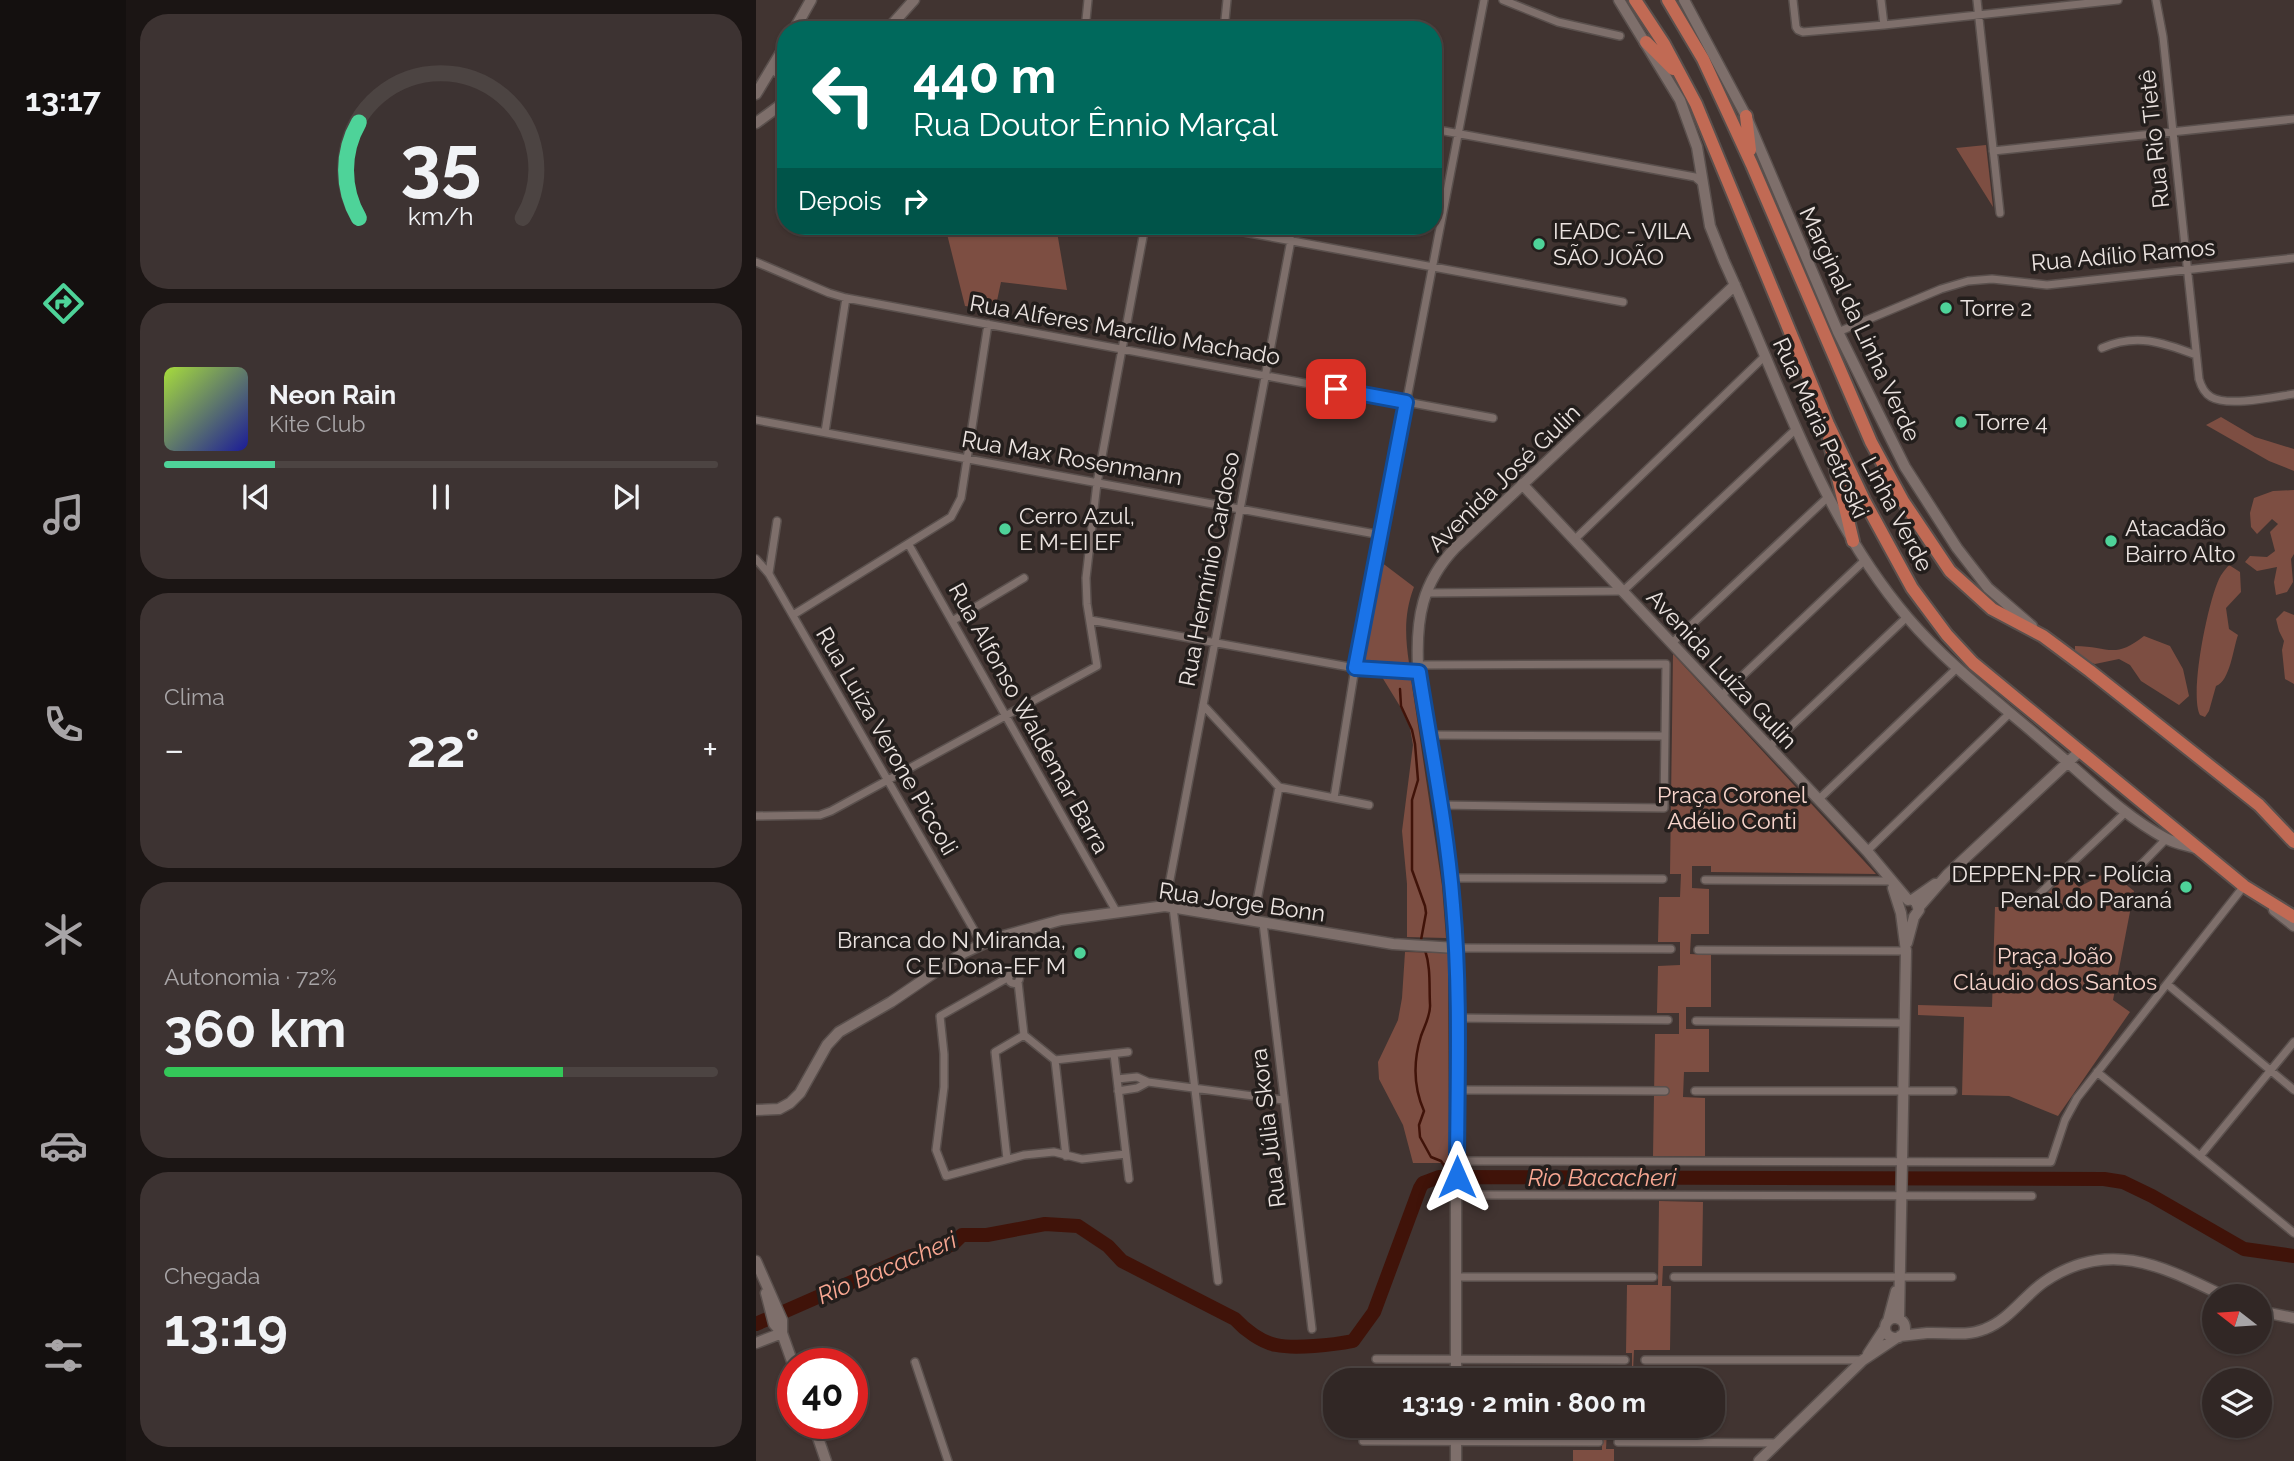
<!DOCTYPE html>
<html lang="pt">
<meta charset="utf-8">
<style>
body{margin:0;font-family:Raleway,sans-serif;background:#3d3332;color:#f1f3f6;height:100vh;display:flex;flex-direction:column;font-size:26px;white-space:nowrap}
*{box-sizing:border-box;margin:0}
p{font-size:23px;color:#a8a5a7}
.icon{flex:none;width:38px;height:38px;fill:none;stroke:currentColor;stroke-width:2;stroke-linecap:round;stroke-linejoin:round}
.map{position:relative;flex:1;overflow:hidden}
.drawer{display:flex;flex-direction:column;gap:14px;padding:14px;background:#1b1514;width:630px}
.drawer>*{flex:none}
.hud{position:absolute;left:21px;top:21px;width:665px;height:214px;border-radius:28px;box-shadow:0 2px 5px #0004,0 0 0 2px #4c4442;background:#00695c;color:#fff;overflow:hidden}
.needle{width:46px;rotate:287deg}
.tools{position:absolute;left:1446px;top:1284px;display:grid;gap:14px}
.tools a{display:grid;place-items:center;width:70px;height:70px;border-radius:50%;background:#312725;box-shadow:0 2px 5px #0004,0 0 0 2px #4c4442;font-size:35px}
.speed{position:absolute;left:21px;top:1348px;display:flex;gap:14px;font-size:35px;font-weight:700;text-align:center}
.speed>*{display:grid;place-content:center;width:91px;height:91px;border-radius:50%;background:#312725;box-shadow:0 2px 5px #0004,0 0 0 2px #4c4442;line-height:1}
.speed .limit{border:10px solid #d22;background:#fff;color:#111}
.pin{position:absolute;display:grid;place-items:center;width:60px;height:60px;color:#fff;margin:-30px;border-radius:14px;box-shadow:0 4px 10px #0006}
.me{position:absolute;width:77px;margin:-38px;rotate:0deg;stroke-linejoin:round;filter:drop-shadow(0 0 5px #0008)}
.turn{display:flex;align-items:center;gap:24px;height:147px;padding:0 21px;font-size:32px}
.turn .icon{width:91px;height:91px;stroke-width:2.5}
.turn b{display:block;font-size:49px;line-height:60px}
.then{display:flex;align-items:center;height:66px;padding:0 21px;background:#0003;gap:14px;font-size:26px}
.big{font-size:52px;font-weight:700;line-height:1.1}
.drawer .card{flex:1;display:flex;flex-direction:column;justify-content:center;gap:10px;min-width:0;padding:0 24px;border-radius:28px;background:#3d3332}
.drawer .dial{align-items:center;gap:0}
.dial svg{height:182px;overflow:visible;fill:none;stroke:#4c4442;stroke-width:7;stroke-linecap:round;text-anchor:middle}
.dial text{fill:#f1f3f6;stroke:none}
.song{display:flex;align-items:center;gap:21px}
.cover{width:84px;height:84px;border-radius:10px;background:linear-gradient(135deg,hsl(80 70% 55%),hsl(240 70% 35%))}
.played{height:7px;border-radius:4px;background:linear-gradient(90deg,#4ed399 20%,#4c4442 20%)}
.keys{display:flex;justify-content:space-around;direction:ltr}
.heat{display:flex;justify-content:space-between;align-items:center;font-size:38px;direction:ltr}
.charge{height:10px;border-radius:5px;background:linear-gradient(90deg,#34c759 72%,#4c4442 0)}
.trip{position:absolute;left:567px;top:1368px;width:402px;height:70px;border-radius:28px;background:#312725;box-shadow:0 2px 5px #0004,0 0 0 2px #4c4442;font-weight:700;line-height:70px;text-align:center}
main{display:flex;flex:1;min-height:0}
.dock{display:flex;flex-direction:column;width:126px;justify-content:space-around;align-items:center;background:#14100f;color:#a8a5a7}
.dock .icon{width:49px;height:49px}
.dock .active{color:#4ed399}
.dock b{font-size:32px;color:#f1f3f6}
.map>svg:first-child{display:block}
</style>
<main>
<nav class="dock">
<b>13:17</b>
<svg class="icon active" aria-label="directions" viewBox="0 0 24 24"><path d="M12 3l9 9-9 9-9-9zM9 14v-3h6M13 9l2 2-2 2"/></svg>
<svg class="icon" aria-label="music" viewBox="0 0 24 24"><path d="M9 18V5l10-2v13"/><circle cx="6" cy="18" r="3"/><circle cx="16" cy="16" r="3"/></svg>
<svg class="icon" aria-label="phone" viewBox="0 0 24 24"><path d="M5 4h4l2 5-3 2q2 4 5 5l2-3 5 2v4C11 20 4 13 5 4z"/></svg>
<svg class="icon" aria-label="climate" viewBox="0 0 24 24"><path d="M12 3v18M4 7l16 10M4 17L20 7"/></svg>
<svg class="icon" aria-label="car" viewBox="0 0 24 24"><path d="M5 17H2v-5l4-1 3-4h7l3 4 3 1v5h-3M9 17h6M6 11h13"/><circle cx="7" cy="17" r="2"/><circle cx="17" cy="17" r="2"/></svg>
<svg class="icon" aria-label="filters" viewBox="0 0 24 24"><path d="M4 7h16M4 17h16"/><circle cx="9" cy="7" r="2"/><circle cx="15" cy="17" r="2"/></svg>
</nav>
<section class="drawer">
<div class="card dial"><svg viewBox="0 0 100 80">
<path d="M14 69A42 42 0 1 1 86 69"/>
<path d="M14 69A42 42 0 0 1 14 27" stroke="#4ed399"/>
<text x="50" y="56" font-size="32" font-weight="700">35</text>
<text x="50" y="72" font-size="11">km/h</text>
</svg></div>
<div class="card">
<div class="song"><i class="cover"></i><div><b>Neon Rain</b><p>Kite Club</p></div></div>
<div class="played"></div>
<div class="keys"><svg class="icon" aria-label="previous" viewBox="0 0 24 24"><path d="M18 5L8 12l10 7zM5 5v14"/></svg><svg class="icon" aria-label="pause" viewBox="0 0 24 24"><path d="M8 5v14M16 5v14"/></svg><svg class="icon" aria-label="next" viewBox="0 0 24 24"><path d="M6 5l10 7-10 7zM19 5v14"/></svg></div>
</div>
<div class="card"><p>Clima</p>
<div class="heat"><a>−</a><b class="big">22°</b><a>+</a></div>
</div>
<div class="card"><p>Autonomia · 72%</p><b class="big">360 km</b><div class="charge"></div></div>
<div class="card"><p>Chegada</p><b class="big">13:19</b></div>
</section>
<div class="map">
<svg width="1538" height="1461" viewBox="0 0 1538 1461">
<rect width="100%" height="100%" fill="#413431"/>
<!-- green -->
<path fill="#7d4e42" d="M1230 145 1237 207 1200 148Z
M189 226H300L311 290 245 282 239 310 209 306Z
M1465 417 1499 437 1538 449V471L1513 461 1450 425Z
M1538 490V554L1535 559 1537 582 1531 592 1520 595 1518 582 1521 567 1501 571 1489 562 1494 556 1511 557 1519 551 1514 532 1522 524 1516 519 1501 534 1495 527 1494 513 1498 498 1517 491Z
M625 562 658 587C648 613 649 636 653 663L606 660Z
M1473 565 1484 572 1485 592 1470 608 1473 629 1482 635C1477 649 1474 681 1460 686L1453 711 1449 717 1444 715C1433 694 1452 602 1463 579 1465 574 1469 570 1473 565Z
M1528 611 1538 615V684L1529 679 1526 650 1528 641 1523 631 1520 619Z
M1388 636 1414 646 1427 669 1433 696 1423 705 1385 681 1374 665 1363 659 1339 664 1319 658V646C1352 646 1358 660 1388 636Z
M917 654 1120 874 955 872V866H936V888L953 889V934H935L934 954 955 955V1007H930V1029H953V1072H928L927 1097 949 1098V1156H897L899 1034H923V1013H901L902 966 924 965V942H902L903 897H924L925 874H914Z
M626 677 655 679 686 886 690 938 651 937V884L646 831 657 745 654 728 645 708Z
M1353 871 1378 891 1357 1000 1374 1012 1302 1116 1253 1096 1206 1095 1208 1017 1162 1015V1005L1236 1007 1239 907H1276L1311 875 1323 887Z
M649 952 692 953 693 1163H657L647 1125 623 1079 622 1062 642 1020 646 998Z
M903 1201 947 1202 946 1266H907L906 1286H915L914 1350H878L877 1371H884L883 1381H847V1367H876V1353H870L871 1285H902Z
M846 1426H883L882 1431H851L850 1449H858V1461H817V1450H846Z"/>
<g fill="none" stroke-linecap="round" stroke-linejoin="round">
<!-- stream -->
<path stroke="#401309" stroke-width="2.5" d="M644 689 645 706 656 730 659 744 662 780 656 800V870L669 906 670 913 665 940 666 944
M669 950C675 968 673 986 674 1004 675 1015 668 1027 665 1036 657 1062 657 1086 668 1111L663 1125 664 1137 675 1157 685 1161 696 1177"/>
<!-- river -->
<path stroke="#401309" stroke-width="14" d="M0 1324 155 1256 186 1249 197 1244 206 1235H231L289 1224 322 1226 352 1246 366 1261 479 1319C489 1330 505 1342 520 1345 539 1349 577 1345 597 1341L618 1312 664 1188 667 1183 683 1177 1348 1179 1367 1182 1396 1196 1488 1249 1538 1256"/>
<defs>
<path id="street" d="M747 0 802 22 864 36
M1037 0 1040 27 1042 30 1047 32 1128 25 1362 0
M1125 0 1128 25
M1221 0 1244 213
M1400 0 1407 37 1443 379C1445 386 1448 393 1455 397 1472 407 1518 397 1538 394
M329 30 332 0
M468 30 471 0
M556 30V27
M677 129 939 177 946 183
M1237 151 1538 119
M455 226 867 302
M0 262 73 293 90 298 737 418
M1082 332 1185 289 1212 281 1236 279 1291 285 1538 258
M1346 348C1380 333 1406 342 1440 355
M0 420 625 535
M69 432 90 298
M818 540 1009 356
M153 545 360 911
M0 559 13 574 226 944
M13 573 21 521
M670 593 867 591 1040 429
M37 615 195 517 205 498 232 324
M334 620 599 668 663 672
M196 621 268 578
M916 643 1071 498
M662 665 910 664 908 808 683 805
M965 696 1109 560
M447 705 523 787 613 805
M673 735 909 736
M1013 747 1151 617
M578 798 599 668 728 0
M1062 800 1201 668
M0 816 64 815 75 811 341 666 331 604 330 578 341 483 389 226
M1111 851 1254 713
M1374 876 1410 839
M694 878 907 879
M949 880 1135 881
M1279 898 1370 812
M409 906 535 240
M417 907 462 1281
M497 921 523 787
M507 923 556 1329
M700 948 915 949
M942 950 1150 951
M252.5 978a5.5 5.5 0 1 1 11 0a5.5 5.5 0 1 1-11 0Z
M258 973 276 963
M253 977 184 1016 188 1054V1087L180 1150 190 1176 268 1155 298 1152 326 1159 370 1154
M262 982 268 1035 299 1060 372 1052
M1411 984 1538 1090
M701 1018 912 1020
M940 1021 1148 1023
M358 1054 373 1179
M299 1060 310 1156
M1341 1072 1538 1233
M361 1079 381 1077 392 1082 527 1100
M701 1090 909 1091
M362 1091 381 1088 392 1082
M939 1091H1197
M1444 1156 1538 1042
M251 1159 239 1052 268 1035
M701 1161 1295 1162 1309 1120 1321 1098 1488 886
M701 1195 1276 1196
M700 1277H897
M918 1277H1196
M620 1359 869 1360
M889 1360H1107
M159 1362 192 1461
M607 1441 843 1442
M862 1442 1022 1443"/>
<path id="secondary" d="M863 0 924 100 941 147 954 226 968 261C1025 384 1062 512 1152 618 1193 666 1245 704 1293 746 1330 777 1366 815 1409 838 1418 843 1429 845 1439 848
M928 0 990 116 1082 332 1149 467 1201 548 1232 588 1276 626
M38 30 55 0
M131 30 158 0
M16 68 30 78
M0 94 30 44
M0 123 30 101
M766 484 1111 851 1152 900
M1137 888 1145 913 1150 951 1143 1319
M1156 900 1179 884
M1163 907 1191 875 1324 751
M1518 910 1538 926
M1151 943 1158 917 1163 910 1160 902
M0 1110 23 1109 34 1103 44 1093 71 1045 83 1032 135 1002 207 953 240 938 305 920 409 906 637 944 700 948
M0 1261 26 1320V1333L37 1364
M10 1293 18 1324 26 1333
M1503 1311 1538 1318
M1129 1328a10 10 0 1 1 20 0a10 10 0 1 1-20 0Z
M1132 1321 1140 1291
M1144 1336C1153 1335 1162 1334 1171 1333 1190 1332 1210 1337 1229 1329 1253 1320 1268 1296 1288 1282 1353 1237 1408 1267 1470 1297
M0 1343 26 1333
M1112 1354 1129 1328
M700 1381V948L694 878 662 665C660 618 666 583 699 548L979 285
M57 1423 70 1461
M700 1461V1426
M1003 1461 1107 1360 1140 1338"/>
<path id="highway" d="M879 0 908 44 940 104 1072 424 1108 500 1156 588 1191 635 1217 663 1488 886 1538 917
M912 0 947 59 996 165 1115 442 1147 501 1194 571 1236 609 1287 636 1334 671 1503 805 1538 842
M890 42 917 69
M990 116 994 150
M1073 440 1097 541"/>
</defs>
<!-- street casing -->
<use href="#street" stroke="#5a504d" stroke-width="10"/>
<!-- secondary casing -->
<use href="#secondary" stroke="#5a504d" stroke-width="13"/>
<!-- highway casing -->
<use href="#highway" stroke="#5a504d" stroke-width="16"/>
<!-- street -->
<use href="#street" stroke="#7e6f6b" stroke-width="7"/>
<!-- secondary -->
<use href="#secondary" stroke="#7e6f6b" stroke-width="10"/>
<!-- highway -->
<use href="#highway" stroke="#c16a54" stroke-width="12"/>
</g>
<g fill="none" stroke-linecap="round" stroke-linejoin="round">
<defs>
<path id="route" d="M580 389 650 402 599 668 663 672C675 749 691 827 697 905 705 995 701 1086 701 1177"/>
</defs>
<!-- route casing -->
<use href="#route" stroke="#114b97" stroke-width="18"/>
<!-- route -->
<use href="#route" stroke="#1a73e8" stroke-width="12"/>
</g>
<!-- markers -->
<g fill="#4ed399" stroke="#231e1c" stroke-width="2.5">
<circle cx="783" cy="244" r="7"/>
<circle cx="1190" cy="308" r="7"/>
<circle cx="1205" cy="422" r="7"/>
<circle cx="249" cy="529" r="7"/>
<circle cx="1355" cy="541" r="7"/>
<circle cx="1430" cy="887" r="7"/>
<circle cx="324" cy="953" r="7"/>
</g>
<g text-anchor="middle" stroke-width="7" stroke-linejoin="round" paint-order="stroke">
<!-- street labels -->
<g font-size="23" fill="#ebe3e0" stroke="#231e1c">
<text transform="translate(1398 139) rotate(-96)" y="8">Rua Rio Tietê</text>
<text transform="translate(1367 255) rotate(-5)" y="8">Rua Adílio Ramos</text>
<text transform="translate(1104 324) rotate(65)" y="8">Marginal da Linha Verde</text>
<text transform="translate(369 330) rotate(10)" y="8">Rua Alferes Marcílio Machado</text>
<text transform="translate(1065 428) rotate(65)" y="8">Rua Maria Petroski</text>
<text transform="translate(316 458) rotate(10)" y="8">Rua Max Rosenmann</text>
<text transform="translate(748 478) rotate(-44)" y="8">Avenida José Gulin</text>
<text transform="translate(1141 514) rotate(62)" y="8">Linha Verde</text>
<text transform="translate(453 569) rotate(-79)" y="8">Rua Hermínio Cardoso</text>
<text transform="translate(966 669) rotate(47)" y="8">Avenida Luíza Gulin</text>
<text transform="translate(273 718) rotate(61)" y="8">Rua Alfonso Waldemar Barra</text>
<text transform="translate(131 741) rotate(60)" y="8">Rua Luíza Verone Piccoli</text>
<text transform="translate(486 902) rotate(8)" y="8">Rua Jorge Bonn</text>
<text transform="translate(512 1128) rotate(-97)" y="8">Rua Júlia Skora</text>
</g>
<!-- poi labels -->
<g font-size="23" fill="#ebe3e0" stroke="#231e1c" text-anchor="start">
<text x="797" y="239">IEADC - VILA<tspan x="797" dy="26">SÃO JOÃO</tspan></text>
<text x="1204" y="316">Torre 2</text>
<text x="1219" y="430">Torre 4</text>
<text x="263" y="524">Cerro Azul,<tspan x="263" dy="26">E M-EI EF</tspan></text>
<text x="1369" y="536">Atacadão<tspan x="1369" dy="26">Bairro Alto</tspan></text>
<text x="1416" y="882" text-anchor="end">DEPPEN-PR - Polícia<tspan x="1416" dy="26">Penal do Paraná</tspan></text>
<text x="310" y="948" text-anchor="end">Branca do N Miranda,<tspan x="310" dy="26">C E Dona-EF M</tspan></text>
</g>
<!-- park labels -->
<g font-size="23" fill="#f8d5cc" stroke="#231e1c">
<text x="976" y="803">Praça Coronel<tspan x="976" dy="26">Adélio Conti</tspan></text>
<text x="1299" y="964">Praça João<tspan x="1299" dy="26">Cláudio dos Santos</tspan></text>
</g>
<!-- water labels -->
<g font-size="24" font-style="italic" fill="#f9a792" stroke="#231e1c">
<text x="846" y="1186">Rio Bacacheri</text>
<text transform="translate(131 1268) rotate(-23)" y="8">Rio Bacacheri</text>
</g>
</g>
</svg>
<div class="tools">
<a><svg class="needle" viewBox="-14 -14 28 28"><path d="M0-13l5 13h-10z" fill="#e53935"/><path d="M0 13l5-13h-10z" fill="#a8a5a7"/></svg></a>
<a><svg class="icon" aria-label="layers" viewBox="0 0 24 24"><path d="M12 4l9 5-9 5-9-5zM3 14l9 5 9-5"/></svg></a>
</div>
<div class="speed"><div class="limit">40</div></div>
<div class="pin" style="left:580px;top:389px;background:#d93025"><svg class="icon" aria-label="arrive" viewBox="0 0 24 24"><path d="M6 21V4h12l-3 4 3 4H6"/></svg></div>
<svg class="me" style="left:701px;top:1177px" viewBox="-20 -20 40 40"><path d="M0-17L14 15 0 8-14 15z" fill="#1a73e8" stroke="#fff" stroke-width="4"/></svg>
<div class="trip">13:19 · 2 min · 800 m</div>
<div class="hud">
<div class="turn"><svg class="icon" aria-label="left" viewBox="0 0 24 24"><path d="M17 20v-9H6M10 6l-5 5 5 5"/></svg><div><b>440 m</b>Rua Doutor Ênnio Marçal</div></div>
<div class="then">Depois<svg class="icon" aria-label="right" viewBox="0 0 24 24"><path d="M7 20v-9h11M14 6l5 5-5 5"/></svg></div>
</div>
</div>
</main>
